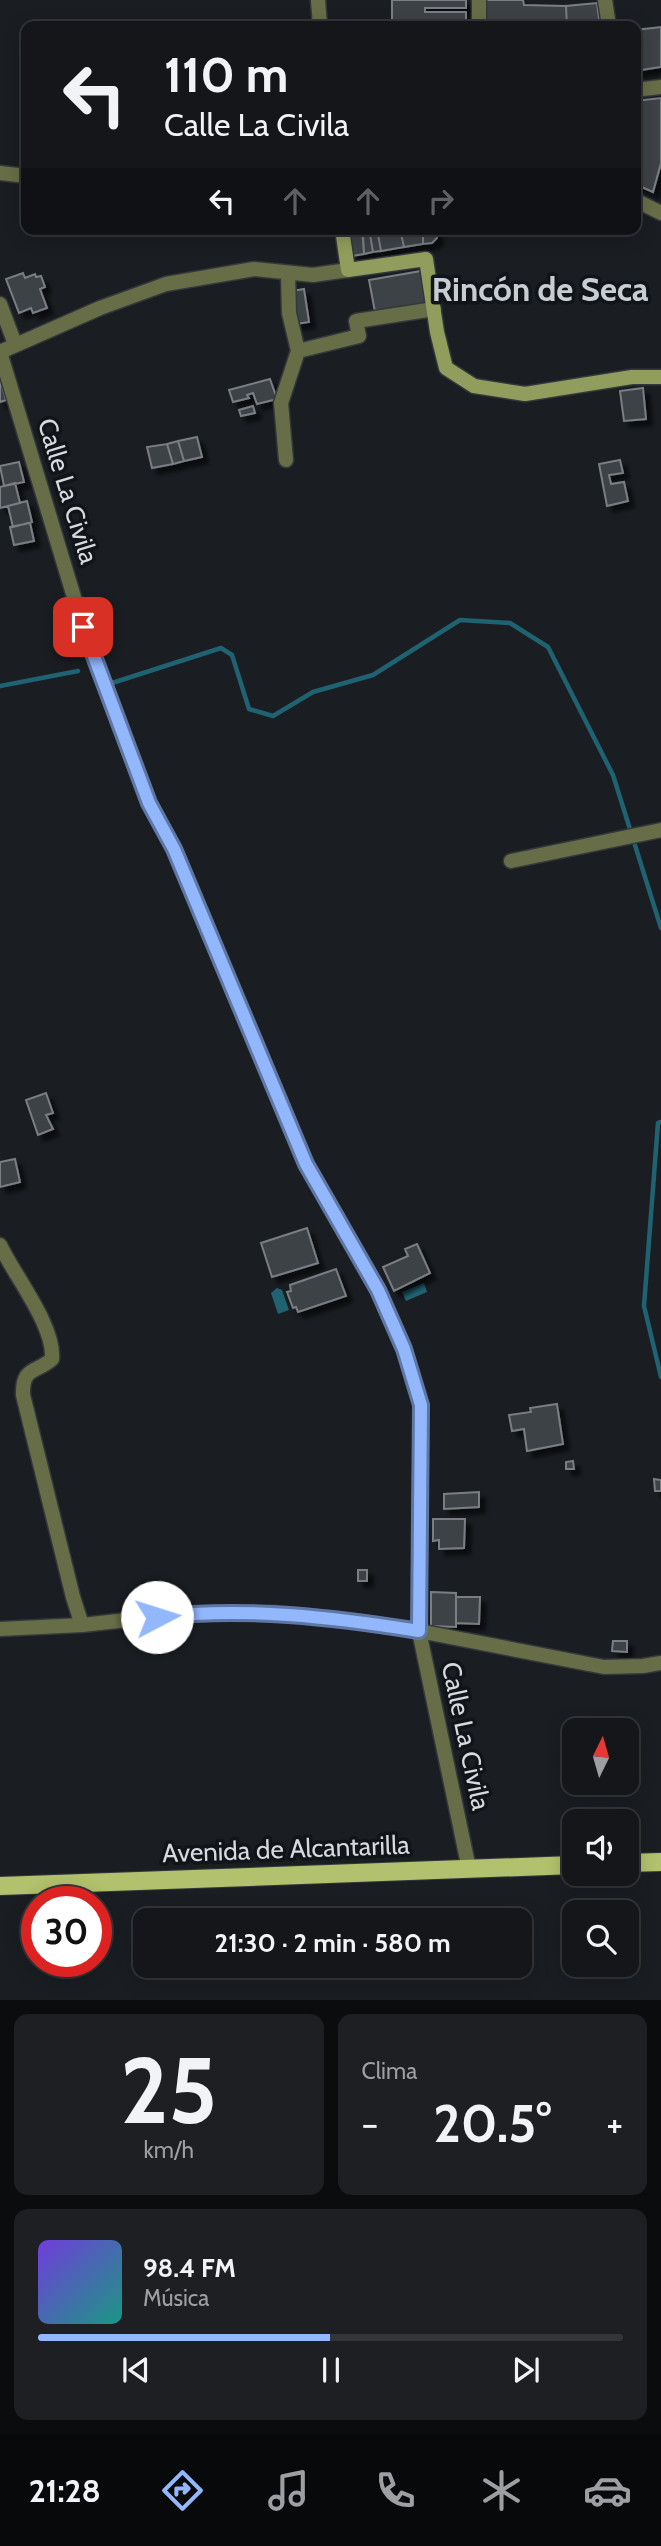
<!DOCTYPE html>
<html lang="es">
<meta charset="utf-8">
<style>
body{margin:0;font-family:Cabin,sans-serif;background:#1d1f23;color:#f1f3f6;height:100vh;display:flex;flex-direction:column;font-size:26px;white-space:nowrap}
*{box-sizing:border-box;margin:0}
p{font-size:23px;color:#9d9fa2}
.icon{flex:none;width:38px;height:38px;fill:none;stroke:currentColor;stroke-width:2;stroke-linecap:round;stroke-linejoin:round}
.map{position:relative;height:2000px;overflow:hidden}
.sheet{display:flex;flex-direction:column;gap:14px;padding:14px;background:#0b0c0e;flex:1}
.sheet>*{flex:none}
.guide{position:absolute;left:21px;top:21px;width:620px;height:214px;border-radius:14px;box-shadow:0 4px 18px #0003,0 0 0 2px #333539;background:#14161a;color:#f1f3f6;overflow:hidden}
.needle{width:46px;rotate:5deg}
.fabs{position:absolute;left:562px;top:1718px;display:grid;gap:14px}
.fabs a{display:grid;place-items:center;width:77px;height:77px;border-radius:14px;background:#14161a;box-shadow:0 4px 18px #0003,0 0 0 2px #333539;font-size:35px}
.speed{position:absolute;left:21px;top:1886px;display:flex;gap:14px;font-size:35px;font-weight:700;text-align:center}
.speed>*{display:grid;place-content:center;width:91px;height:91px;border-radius:50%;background:#14161a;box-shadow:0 4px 18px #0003,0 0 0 2px #333539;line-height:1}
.speed .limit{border:10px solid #d22;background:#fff;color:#111}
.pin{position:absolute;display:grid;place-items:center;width:60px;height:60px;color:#fff;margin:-30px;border-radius:14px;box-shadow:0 4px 10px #0006}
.me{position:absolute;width:77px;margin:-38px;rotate:85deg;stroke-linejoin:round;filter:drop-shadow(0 0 5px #0008)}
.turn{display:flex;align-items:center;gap:24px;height:147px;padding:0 28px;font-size:32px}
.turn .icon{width:91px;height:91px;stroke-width:2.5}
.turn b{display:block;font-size:49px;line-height:60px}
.lanes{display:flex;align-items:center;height:66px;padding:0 28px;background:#0003;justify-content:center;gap:35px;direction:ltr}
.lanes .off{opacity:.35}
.big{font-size:52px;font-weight:700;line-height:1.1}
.sheet .tile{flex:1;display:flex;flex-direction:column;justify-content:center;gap:10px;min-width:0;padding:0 24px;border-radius:14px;background:#1d1f23}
.sheet .dial{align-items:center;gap:0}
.dial b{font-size:91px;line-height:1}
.song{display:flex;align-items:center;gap:21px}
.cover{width:84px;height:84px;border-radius:10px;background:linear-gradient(135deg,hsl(260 70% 55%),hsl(170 70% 35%))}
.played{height:7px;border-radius:4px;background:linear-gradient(90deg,#92b7fd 50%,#333539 50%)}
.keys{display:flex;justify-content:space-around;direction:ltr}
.heat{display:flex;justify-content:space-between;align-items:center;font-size:38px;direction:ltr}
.sheet .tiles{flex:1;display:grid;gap:14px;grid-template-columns:1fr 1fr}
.tile:last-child{grid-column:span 2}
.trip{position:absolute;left:133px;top:1908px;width:399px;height:70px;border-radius:14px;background:#14161a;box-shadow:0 4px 18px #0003,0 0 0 2px #333539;font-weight:700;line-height:70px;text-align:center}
.dock{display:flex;height:112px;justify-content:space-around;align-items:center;background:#08090a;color:#9d9fa2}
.dock .icon{width:49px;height:49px}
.dock .on{color:#92b7fd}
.dock b{font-size:32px;color:#f1f3f6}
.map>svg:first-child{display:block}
</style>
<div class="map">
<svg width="661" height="2000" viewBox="0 0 661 2000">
<defs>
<filter id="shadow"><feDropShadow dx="6" dy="6" stdDeviation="2" flood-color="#0009"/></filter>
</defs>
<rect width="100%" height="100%" fill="#1a1e22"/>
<!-- water -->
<path fill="#1f6372" d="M424 1283 427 1292 406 1301 402 1292Z
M277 1288 282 1290 289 1310 278 1314 271 1293Z"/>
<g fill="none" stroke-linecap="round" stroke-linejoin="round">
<!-- stream -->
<path stroke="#1f6372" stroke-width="4.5" d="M109 684 221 648 232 655 249 709 273 716 313 692 373 675 460 620 510 623 548 647 613 775 661 928
M0 686 78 671
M661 1122 658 1123 644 1306 661 1377"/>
</g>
<!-- building -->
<path fill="#3e4246" stroke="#7a7e84" stroke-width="2" filter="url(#shadow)" d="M392 0H466V8H425V12H466V26H392Z
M483 0H523L524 5 566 6 567 26H484Z
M597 3 600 26H567L566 6Z
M661 27V67L635 71V30Z
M661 98V163L653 192 637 185 635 101Z
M362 229H369L373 252 364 254Z
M369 229H377L381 251 373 252Z
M377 229H393L394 235 401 234 404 247 381 251Z
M400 229H423V244L404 247Z
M423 229H435L437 238 432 243 423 244Z
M363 234 364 254 352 256 349 236Z
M421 271 426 303 375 312 369 280Z
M23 273 25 278 35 274 36 277 41 276 45 287 40 289 47 308 33 313 31 308 19 313 6 279Z
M304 289 309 322 296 324 292 291Z
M0 378 6 400 0 402Z
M270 379 277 399 257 404 253 393 247 395 249 398 233 402 229 390Z
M643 388 646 419 624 421 620 391Z
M253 406 255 413 241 416 239 410Z
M197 437 202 457 184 461 178 441Z
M178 441 184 461 173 464 167 444Z
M167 444 173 464 152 468 147 447Z
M620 460 623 473 609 475 611 484 624 482 628 501 607 506 599 464Z
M19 462 24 482 4 486 0 466Z
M15 483 20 503 0 508V487Z
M27 501 32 522 13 527 8 506Z
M30 523 34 541 14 545 10 527Z
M46 1093 53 1113 46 1115 53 1129 38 1135 26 1100Z
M15 1159 20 1182 0 1187V1162Z
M307 1228 318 1263 272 1277 261 1243Z
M417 1244 430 1273 394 1291 383 1267 408 1256 405 1249Z
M336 1269 346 1296 298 1312 296 1307 293 1308 287 1292 291 1291 290 1285Z
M557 1404 563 1444 527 1451 524 1429 512 1431 509 1415 531 1412 530 1408Z
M573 1461 574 1469H566V1462Z
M654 1479 661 1480V1491H655Z
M479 1492V1507L444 1509V1494Z
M433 1519H465L464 1548 439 1549V1540L433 1541Z
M358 1570H367V1581H358Z
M431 1592 456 1593V1627L431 1626Z
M456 1597H480L479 1624 456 1623Z
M613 1641H627V1652L612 1651Z"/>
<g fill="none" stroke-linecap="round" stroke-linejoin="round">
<defs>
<path id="minor" d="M318 0 320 26
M605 0 609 26
M479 26V0
M635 90 661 87
M0 173 26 176
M635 200 661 213
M0 304 15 344
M298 351 359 336 356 321 434 309
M0 352 83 627 149 803 174 849 306 1164 378 1290 404 1349 421 1405 419 1631 469 1869
M0 352 100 308 166 284 254 269 313 275 348 270
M286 460 281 403 298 351 289 313 288 273
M511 861 661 830
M0 1245C14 1275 55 1326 52 1359 37 1373 22 1366 23 1395L73 1597 82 1625
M0 1629 82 1625 181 1614 275 1613 347 1620 419 1631 604 1667 643 1666 661 1663"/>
<path id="secondary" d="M342 229 348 270 426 259 437 332 446 368 474 386 525 394 632 377H661"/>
<path id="primary" d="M626 1863 661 1862
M0 1886 574 1865"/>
</defs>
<!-- minor casing -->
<use href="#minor" stroke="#34383c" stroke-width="17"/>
<!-- secondary casing -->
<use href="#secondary" stroke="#34383c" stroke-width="17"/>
<!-- primary casing -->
<use href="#primary" stroke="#34383c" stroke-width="20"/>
<!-- minor -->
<use href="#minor" stroke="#676e47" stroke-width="14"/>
<!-- secondary -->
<use href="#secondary" stroke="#919d5d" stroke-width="14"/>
<!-- primary -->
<use href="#primary" stroke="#b2c16d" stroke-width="18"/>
</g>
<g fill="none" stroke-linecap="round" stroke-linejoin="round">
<defs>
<path id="route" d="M83 627 149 803 174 849 306 1164 378 1290 404 1349 421 1405 419 1631C332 1617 245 1607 157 1617"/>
</defs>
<!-- route casing -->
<use href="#route" stroke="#5f77a4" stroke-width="18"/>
<!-- route -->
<use href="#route" stroke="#92b7fd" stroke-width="12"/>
</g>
<g text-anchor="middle" stroke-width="7" stroke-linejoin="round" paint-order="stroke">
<!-- street labels -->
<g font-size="26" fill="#d7dadd" stroke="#111519">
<text transform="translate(68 491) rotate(73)" y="9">Calle La Civila</text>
<text transform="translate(466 1736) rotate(78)" y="9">Calle La Civila</text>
<text transform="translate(286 1849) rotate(-2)" y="9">Avenida de Alcantarilla</text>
</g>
<!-- district labels -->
<g font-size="33" font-weight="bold" fill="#c8cdd3" stroke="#111519">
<text x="540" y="301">Rincón de Seca</text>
</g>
</g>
</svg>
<div class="fabs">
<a><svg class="needle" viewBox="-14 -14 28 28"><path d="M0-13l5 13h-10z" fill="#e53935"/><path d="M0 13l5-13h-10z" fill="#9d9fa2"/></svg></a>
<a><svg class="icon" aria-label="sound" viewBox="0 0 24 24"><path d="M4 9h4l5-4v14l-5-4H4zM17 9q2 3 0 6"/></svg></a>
<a><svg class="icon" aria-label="search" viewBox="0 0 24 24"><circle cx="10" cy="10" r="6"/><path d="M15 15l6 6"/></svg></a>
</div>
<div class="speed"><div class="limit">30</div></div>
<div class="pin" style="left:83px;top:627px;background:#d93025"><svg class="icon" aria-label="arrive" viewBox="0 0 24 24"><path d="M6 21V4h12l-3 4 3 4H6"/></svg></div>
<svg class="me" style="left:157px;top:1617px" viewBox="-20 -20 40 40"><circle r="19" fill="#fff"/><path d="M0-13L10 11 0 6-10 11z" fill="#92b7fd"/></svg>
<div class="trip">21:30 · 2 min · 580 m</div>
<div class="guide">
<div class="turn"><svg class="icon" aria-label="left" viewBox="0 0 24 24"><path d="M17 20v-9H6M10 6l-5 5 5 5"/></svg><div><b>110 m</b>Calle La Civila</div></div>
<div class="lanes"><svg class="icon" aria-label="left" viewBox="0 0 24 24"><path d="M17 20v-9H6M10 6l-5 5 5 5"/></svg><svg class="icon off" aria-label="ahead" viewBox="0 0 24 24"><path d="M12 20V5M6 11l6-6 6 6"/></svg><svg class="icon off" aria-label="ahead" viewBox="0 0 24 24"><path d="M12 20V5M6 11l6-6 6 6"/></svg><svg class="icon off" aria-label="right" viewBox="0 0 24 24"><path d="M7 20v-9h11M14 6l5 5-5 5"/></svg></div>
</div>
</div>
<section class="sheet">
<div class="tiles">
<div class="tile dial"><b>25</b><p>km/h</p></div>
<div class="tile"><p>Clima</p>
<div class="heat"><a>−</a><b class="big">20.5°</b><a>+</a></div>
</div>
<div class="tile">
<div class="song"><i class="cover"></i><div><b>98.4 FM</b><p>Música</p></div></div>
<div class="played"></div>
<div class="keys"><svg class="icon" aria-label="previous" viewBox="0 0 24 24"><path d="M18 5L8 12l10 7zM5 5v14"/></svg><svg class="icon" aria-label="pause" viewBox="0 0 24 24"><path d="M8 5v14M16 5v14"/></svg><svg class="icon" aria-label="next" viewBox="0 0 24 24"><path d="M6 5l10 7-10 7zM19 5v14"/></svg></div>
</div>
</div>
</section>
<nav class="dock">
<b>21:28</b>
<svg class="icon on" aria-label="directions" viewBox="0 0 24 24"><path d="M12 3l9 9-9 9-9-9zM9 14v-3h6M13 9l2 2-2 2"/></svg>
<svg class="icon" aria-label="music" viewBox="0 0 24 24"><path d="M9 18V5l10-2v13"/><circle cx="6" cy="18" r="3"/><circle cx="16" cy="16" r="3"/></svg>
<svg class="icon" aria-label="phone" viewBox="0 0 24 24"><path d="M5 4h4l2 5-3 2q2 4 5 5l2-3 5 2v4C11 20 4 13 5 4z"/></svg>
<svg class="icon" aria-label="climate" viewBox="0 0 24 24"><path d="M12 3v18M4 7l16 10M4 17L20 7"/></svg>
<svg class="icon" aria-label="car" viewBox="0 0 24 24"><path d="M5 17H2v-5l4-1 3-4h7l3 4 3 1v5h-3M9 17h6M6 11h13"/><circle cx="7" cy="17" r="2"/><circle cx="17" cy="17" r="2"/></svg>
</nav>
